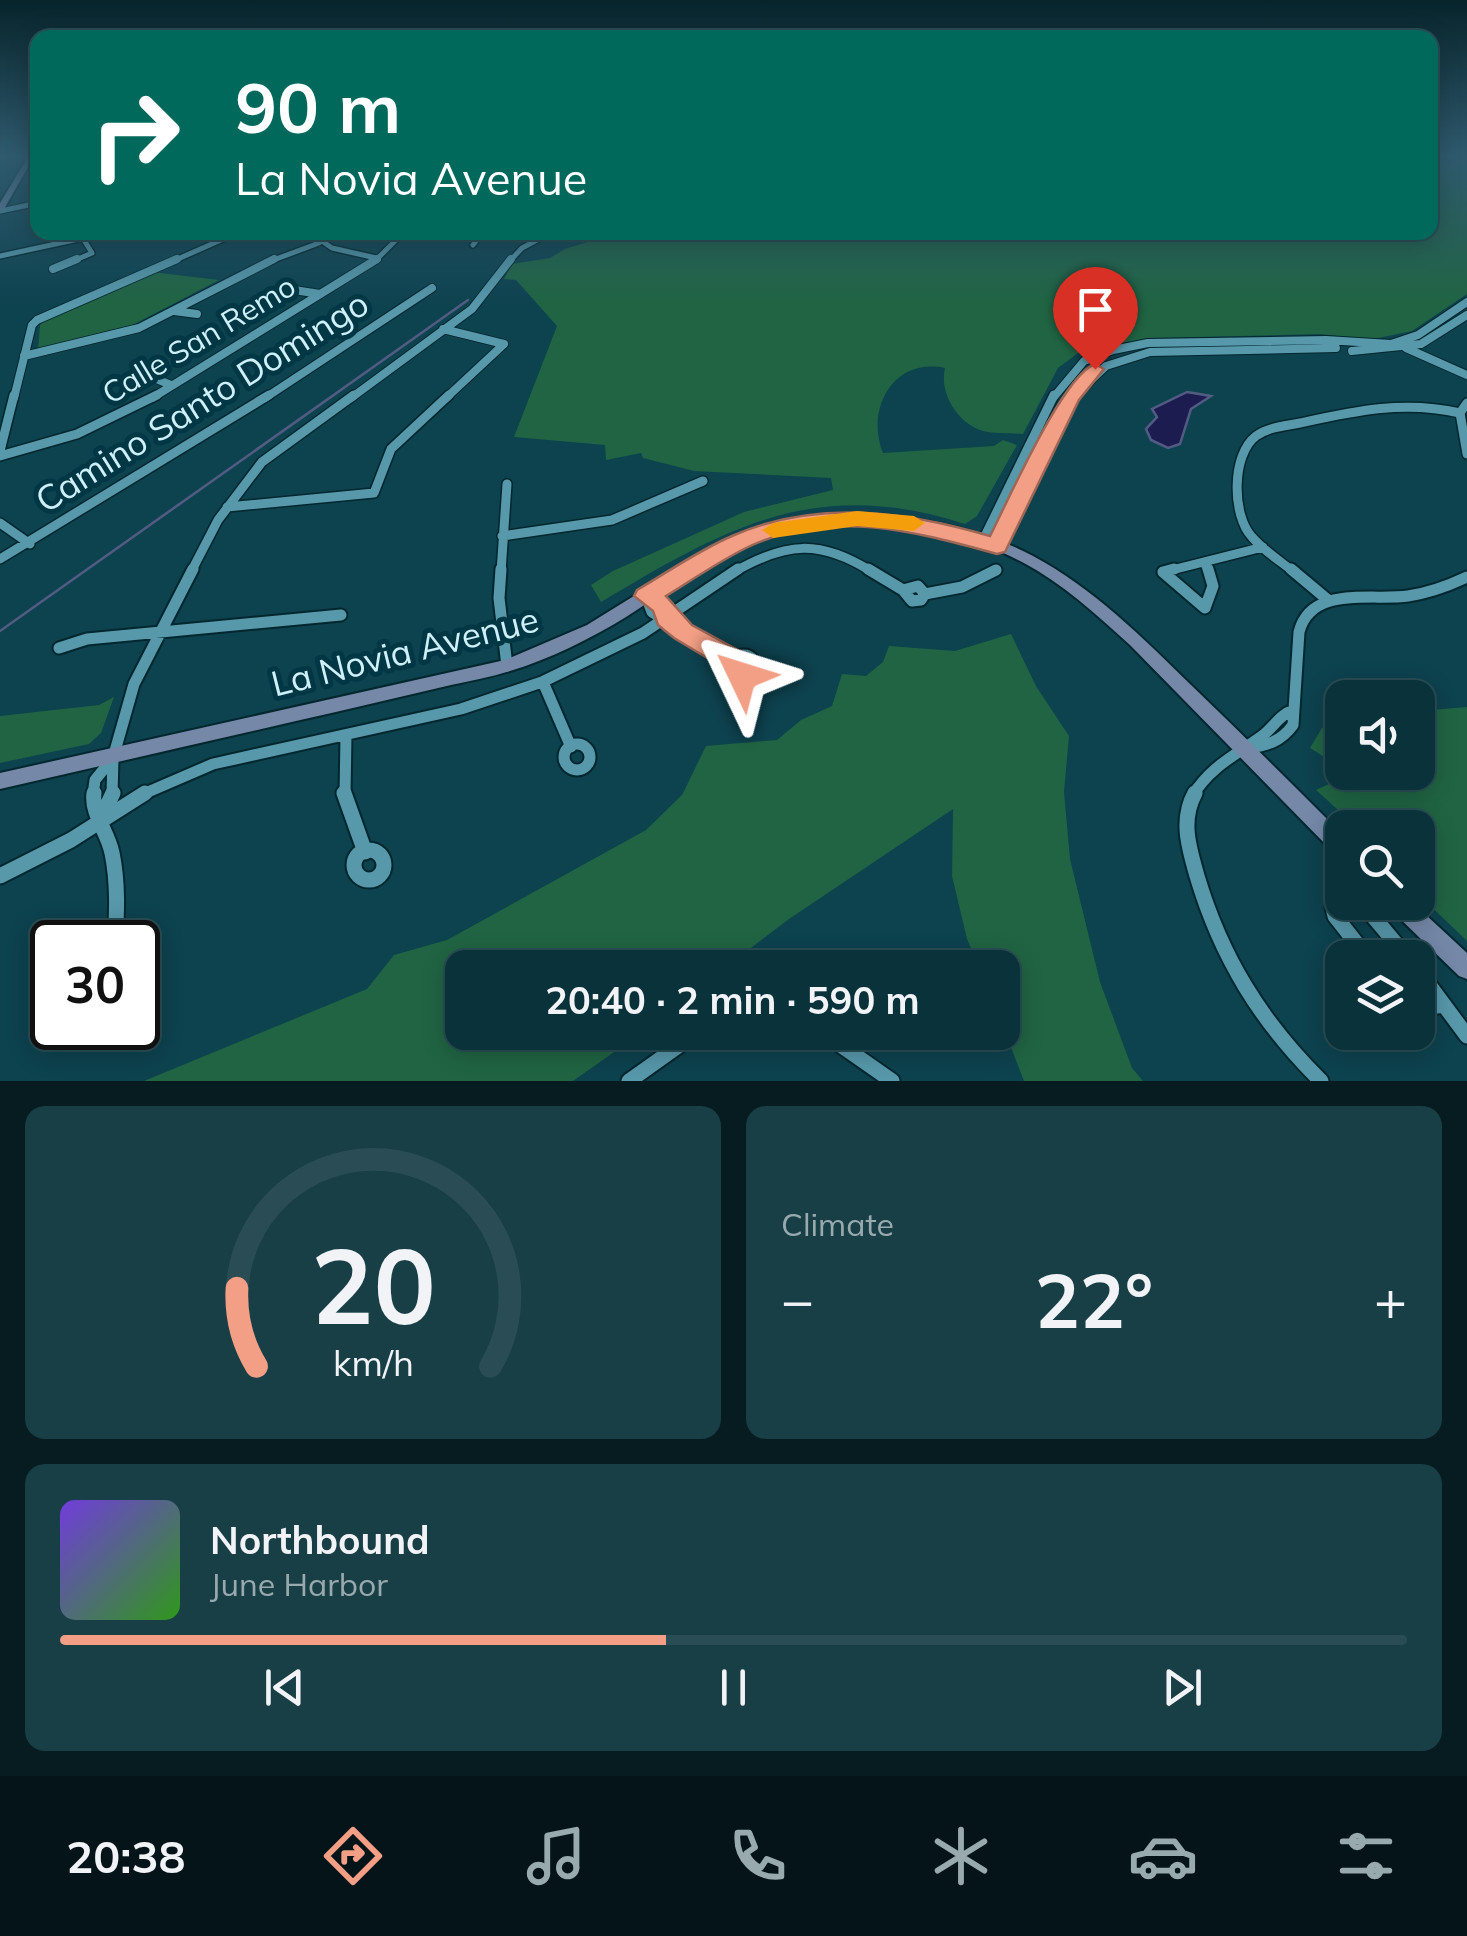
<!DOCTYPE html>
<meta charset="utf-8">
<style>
body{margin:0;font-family:Mulish,sans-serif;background:#183e46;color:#f1f3f6;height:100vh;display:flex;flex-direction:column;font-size:38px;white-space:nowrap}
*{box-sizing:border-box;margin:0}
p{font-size:32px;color:#99aaaf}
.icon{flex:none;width:55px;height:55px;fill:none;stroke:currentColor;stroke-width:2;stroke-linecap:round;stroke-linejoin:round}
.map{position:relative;height:1081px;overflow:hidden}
.panel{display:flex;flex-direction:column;gap:25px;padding:25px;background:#061c20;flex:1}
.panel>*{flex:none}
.banner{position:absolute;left:30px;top:30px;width:1408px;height:210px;border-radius:20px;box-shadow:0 5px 25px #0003,0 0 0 2px #2a4d55;background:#00695c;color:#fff;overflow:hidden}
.tools{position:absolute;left:1325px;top:680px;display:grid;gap:20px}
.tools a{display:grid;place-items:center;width:110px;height:110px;border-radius:20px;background:#0a323b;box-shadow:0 5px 25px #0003,0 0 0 2px #2a4d55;font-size:50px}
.speed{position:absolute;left:30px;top:920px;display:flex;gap:20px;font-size:50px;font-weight:700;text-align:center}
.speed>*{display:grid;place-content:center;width:130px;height:130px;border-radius:50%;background:#0a323b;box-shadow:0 5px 25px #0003,0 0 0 2px #2a4d55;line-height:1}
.speed .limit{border:5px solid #111;border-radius:15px;background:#fff;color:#111}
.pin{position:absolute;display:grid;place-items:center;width:85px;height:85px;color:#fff;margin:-102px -42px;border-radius:50% 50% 50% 0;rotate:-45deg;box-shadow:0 0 10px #0007}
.pin .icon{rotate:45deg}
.me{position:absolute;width:110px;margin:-55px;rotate:311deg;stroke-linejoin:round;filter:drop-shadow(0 0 8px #0008)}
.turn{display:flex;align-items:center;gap:35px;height:210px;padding:0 40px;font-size:45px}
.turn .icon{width:130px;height:130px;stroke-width:2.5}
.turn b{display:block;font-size:70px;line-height:85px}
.big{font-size:75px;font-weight:700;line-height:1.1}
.panel .tile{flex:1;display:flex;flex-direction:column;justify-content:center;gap:15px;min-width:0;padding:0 35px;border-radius:20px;background:#183e46}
.panel .dial{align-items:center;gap:0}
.dial svg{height:260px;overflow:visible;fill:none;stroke:#2a4d55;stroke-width:7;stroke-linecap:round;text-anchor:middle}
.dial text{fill:#f1f3f6;stroke:none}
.song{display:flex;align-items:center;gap:30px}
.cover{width:120px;height:120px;border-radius:15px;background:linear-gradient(135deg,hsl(260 70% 55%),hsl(110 70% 35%))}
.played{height:10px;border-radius:5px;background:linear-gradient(90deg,#f39f85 45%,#2a4d55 45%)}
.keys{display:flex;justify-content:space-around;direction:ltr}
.heat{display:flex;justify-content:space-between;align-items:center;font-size:55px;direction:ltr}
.panel .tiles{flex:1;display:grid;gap:25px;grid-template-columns:1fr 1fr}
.tile:last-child{grid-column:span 2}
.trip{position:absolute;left:445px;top:950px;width:575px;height:100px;border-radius:20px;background:#0a323b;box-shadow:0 5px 25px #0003,0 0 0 2px #2a4d55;font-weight:700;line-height:100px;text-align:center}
.tabs{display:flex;height:160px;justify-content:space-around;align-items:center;background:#041418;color:#99aaaf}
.tabs .icon{width:70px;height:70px}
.tabs .selected{color:#f39f85}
.tabs b{font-size:45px;color:#f1f3f6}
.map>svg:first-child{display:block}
</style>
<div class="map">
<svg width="1467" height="1081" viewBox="0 0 1467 1081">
<rect width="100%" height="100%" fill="#0d424f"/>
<!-- green -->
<path fill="#206443" d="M1430 155H1467V294L1412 331 1369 340 1321 334 1153 338 1102 346 1078 353 1058 368 1023 434C1011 433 995 434 983 431 957 423 939 393 945 368 894 357 865 408 883 453L994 446 1003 440 1017 445 977 516 965 524C816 476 726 527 601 602L591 585 613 571 744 512 833 490 831 478 694 471 643 458 641 453 606 460 605 445 514 437 557 326 516 280 504 279 512 264 550 258 565 249 616 233 1430 232Z
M152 272 219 280 125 329 38 350 40 325 47 318Z
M1011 634 1036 686 1069 736 1064 792 1070 859 1100 982 1132 1068 1143 1081H1024L1003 1027 1002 968 979 967 967 939 952 876 953 809 789 919 726 967 462 968V1032L641 1033 573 1081H144L367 989 394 955 447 940 646 830 682 795 706 746 777 740 801 720 832 706 842 674 866 676 883 662 889 646 955 651Z
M114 697 101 733 89 744 0 763V716L99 705Z
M1467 707V941L1418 894V828L1357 827 1316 790 1335 781 1334 763 1310 748 1322 728 1342 720V772H1418V711Z"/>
<!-- water -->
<path fill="#1c1c51" stroke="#525c83" stroke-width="2.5" d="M1187 392 1211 396 1191 409 1180 444 1168 448 1151 440 1146 429 1157 417 1152 409Z"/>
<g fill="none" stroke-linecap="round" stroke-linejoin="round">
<!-- stream -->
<path stroke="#525c83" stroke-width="2.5" d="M0 631 468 300"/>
<defs>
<path id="street-far4" d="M0 211 38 203
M309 232 332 248 376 258
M473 245 483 232
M0 256 111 232
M71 262 92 253 79 232
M171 262 239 232
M268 262 319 243
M374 262 404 232
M509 262 522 248 552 232"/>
<path id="street-far3" d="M53 269 77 259
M294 290 320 294
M174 311 197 314
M443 329 504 344
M1406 348 1467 375
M1352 351 1421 344 1467 315
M24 356 139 328 274 259
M137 371 171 385
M14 398 32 325 37 320 177 259
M152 398 377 259
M265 398 432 288
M351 398 472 309 511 259
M446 398 504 344
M1053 398 1084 361 1113 350 1148 343 1326 340 1391 344 1418 335 1467 302
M1072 398 1106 366 1150 352 1336 348"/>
<path id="street-far2" d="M1467 403 1460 413 1467 454
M0 451 14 395
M0 456 77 434 157 395
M227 507 374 493 391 449 449 395
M0 523 30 544
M502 536 612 520 703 481
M983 540 1054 395
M997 546 1074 395
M0 559 269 395
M1205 564 1209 572
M191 572 218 520 262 462 354 395
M501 572 507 484
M734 572C786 542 820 539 872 572
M992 572 996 570
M1164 572 1263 547
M1294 572C1280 561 1263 550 1252 537 1232 516 1231 455 1256 436 1268 427 1285 426 1300 423 1355 411 1404 400 1460 413"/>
<path id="street-far1" d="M501 569 499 598 507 666
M868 569 903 590
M1291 569 1328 600
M1163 572 1205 608 1213 586 1208 569
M1163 572 1174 569
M918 586 925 594 921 600 912 601 903 590Z
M925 594 962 587 996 570
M646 596 652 612 734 661
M646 596 664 606 667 618
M59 648 87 639 341 615
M733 666a11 11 0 1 1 22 0a11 11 0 1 1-22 0Z
M543 682 571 747
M564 757a13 13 0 1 1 26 0a13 13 0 1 1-26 0Z
M1245 749C1266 745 1280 743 1293 725L1299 632C1311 585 1372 601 1408 596 1429 593 1448 586 1467 577
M93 795 95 780 113 758 134 684 193 569
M112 795 113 758
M141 795 213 764 461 709 542 682 643 633 738 569
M345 795 346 735
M1193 795C1211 766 1236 755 1262 736 1274 727 1280 714 1294 710"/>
<path id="street" d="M94 793C91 814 108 832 112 853 118 882 117 912 115 942
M344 793 365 852
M1195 793C1180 820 1189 848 1197 876 1221 957 1261 1022 1321 1081
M104 812 113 793
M354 865a15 15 0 1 1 30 0a15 15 0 1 1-30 0Z
M0 876 71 840 145 793
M1342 899 1333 907 1335 916 1368 958
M1361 902 1408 958
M1418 970 1467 1036
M1418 1009 1443 1005
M822 1032 892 1081
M629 1081 698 1032"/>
<path id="secondary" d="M29 155H35L4 209 0 211V203Z
M864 514C923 518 980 528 1033 556 1093 588 1142 637 1191 685 1242 734 1292 784 1342 834V856L1335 854 1130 645C1096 614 1062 583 1022 562 934 516 819 508 729 553 693 570 660 595 626 617 590 639 550 659 510 671 491 677 470 681 451 685 414 694 377 702 340 711 227 737 113 763 0 789V773L505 660 587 625 684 565 737 538 781 524 822 516Z
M1387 902H1412L1467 953V979L1459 976 1390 909Z"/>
</defs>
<!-- street-far4 casing -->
<use href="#street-far4" stroke="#03272f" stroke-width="8"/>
<!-- street-far3 casing -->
<use href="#street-far3" stroke="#03272f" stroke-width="10"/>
<!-- street-far2 casing -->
<use href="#street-far2" stroke="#03272f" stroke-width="12"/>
<!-- street-far1 casing -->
<use href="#street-far1" stroke="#03272f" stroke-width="15"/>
<!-- street casing -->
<use href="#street" stroke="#03272f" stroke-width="19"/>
<!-- secondary casing -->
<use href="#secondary" stroke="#03272f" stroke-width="4"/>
<!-- street-far4 -->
<use href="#street-far4" stroke="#5798aa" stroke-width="5"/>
<!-- street-far3 -->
<use href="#street-far3" stroke="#5798aa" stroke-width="8"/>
<!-- street-far2 -->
<use href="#street-far2" stroke="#5798aa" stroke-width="9"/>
<!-- street-far1 -->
<use href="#street-far1" stroke="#5798aa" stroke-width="11"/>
<!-- street -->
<use href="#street" stroke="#5798aa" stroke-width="15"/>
<!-- secondary -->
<use href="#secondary" fill="#7588a8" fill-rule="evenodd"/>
</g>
<!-- sky -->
<linearGradient id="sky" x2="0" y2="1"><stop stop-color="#07242b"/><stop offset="0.51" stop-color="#2f5a6e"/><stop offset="1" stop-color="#2f5a6e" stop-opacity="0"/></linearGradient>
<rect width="1467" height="306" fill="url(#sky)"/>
<!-- route -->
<path fill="#f39f85" stroke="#9e6756" stroke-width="2.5" d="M1095 364 1104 369 1079 400 1005 552 997 554C915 531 828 508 746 548 718 562 692 580 666 596L692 625 743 653 755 676 751 684C736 689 721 681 719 665L674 638 658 625 653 611 634 596 637 590C668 572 699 550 732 536 816 499 905 511 990 536 1008 501 1063 375 1095 364Z"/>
<!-- slow -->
<path fill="#f59e0b" d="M857 511 914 516 925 523 914 531 857 526 773 538 762 530 773 523Z"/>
<g text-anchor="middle" stroke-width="10" stroke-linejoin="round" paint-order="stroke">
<!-- far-street labels -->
<g font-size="30" fill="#d0f0f9" stroke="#003744">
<text transform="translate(199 340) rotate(-31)" y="10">Calle San Remo</text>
</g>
<!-- street labels -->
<g font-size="35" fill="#d0f0f9" stroke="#003744">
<text transform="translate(202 402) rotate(-32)" y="12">Camino Santo Domingo</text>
<text transform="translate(405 652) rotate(-14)" y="12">La Novia Avenue</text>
</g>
</g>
</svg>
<div class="tools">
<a><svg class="icon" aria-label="sound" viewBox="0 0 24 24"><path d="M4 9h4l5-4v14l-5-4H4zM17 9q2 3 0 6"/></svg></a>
<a><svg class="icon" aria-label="search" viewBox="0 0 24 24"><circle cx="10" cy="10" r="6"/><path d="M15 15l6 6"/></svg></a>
<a><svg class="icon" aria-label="layers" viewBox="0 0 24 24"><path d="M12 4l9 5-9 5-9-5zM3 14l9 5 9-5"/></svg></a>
</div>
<div class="speed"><div class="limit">30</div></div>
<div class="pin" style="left:1095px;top:369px;background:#d93025"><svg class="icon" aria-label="arrive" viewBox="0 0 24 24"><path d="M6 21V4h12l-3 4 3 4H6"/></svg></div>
<svg class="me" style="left:742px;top:676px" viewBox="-20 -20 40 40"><path d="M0-17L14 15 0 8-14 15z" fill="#f39f85" stroke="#fff" stroke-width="4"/></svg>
<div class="trip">20:40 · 2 min · 590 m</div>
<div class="banner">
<div class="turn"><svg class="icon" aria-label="right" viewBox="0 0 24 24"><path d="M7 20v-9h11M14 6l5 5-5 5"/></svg><div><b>90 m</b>La Novia Avenue</div></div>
</div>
</div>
<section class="panel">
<div class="tiles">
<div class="tile dial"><svg viewBox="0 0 100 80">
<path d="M14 69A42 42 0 1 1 86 69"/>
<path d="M14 69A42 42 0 0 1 8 45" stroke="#f39f85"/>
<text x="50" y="56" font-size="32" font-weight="700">20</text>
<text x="50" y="72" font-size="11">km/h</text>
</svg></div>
<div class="tile"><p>Climate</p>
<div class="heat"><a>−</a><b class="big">22°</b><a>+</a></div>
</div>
<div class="tile">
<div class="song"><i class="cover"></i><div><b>Northbound</b><p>June Harbor</p></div></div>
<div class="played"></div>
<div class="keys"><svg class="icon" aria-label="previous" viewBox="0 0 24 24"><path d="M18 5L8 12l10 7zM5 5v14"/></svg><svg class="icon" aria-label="pause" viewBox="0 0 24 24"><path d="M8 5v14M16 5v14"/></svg><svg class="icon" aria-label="next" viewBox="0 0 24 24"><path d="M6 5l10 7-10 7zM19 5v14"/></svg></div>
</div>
</div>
</section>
<nav class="tabs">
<b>20:38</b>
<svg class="icon selected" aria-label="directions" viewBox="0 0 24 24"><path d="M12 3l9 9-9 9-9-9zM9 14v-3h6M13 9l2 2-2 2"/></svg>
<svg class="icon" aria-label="music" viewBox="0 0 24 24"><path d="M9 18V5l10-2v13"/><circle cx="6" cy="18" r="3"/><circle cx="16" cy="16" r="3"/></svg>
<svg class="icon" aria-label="phone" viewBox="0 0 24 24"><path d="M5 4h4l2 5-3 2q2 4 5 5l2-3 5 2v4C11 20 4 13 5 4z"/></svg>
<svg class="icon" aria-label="climate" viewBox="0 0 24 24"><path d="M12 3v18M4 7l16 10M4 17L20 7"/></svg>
<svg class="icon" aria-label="car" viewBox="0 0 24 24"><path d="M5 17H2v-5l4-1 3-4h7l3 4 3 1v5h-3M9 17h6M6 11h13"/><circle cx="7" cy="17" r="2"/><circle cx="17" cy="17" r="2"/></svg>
<svg class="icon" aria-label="filters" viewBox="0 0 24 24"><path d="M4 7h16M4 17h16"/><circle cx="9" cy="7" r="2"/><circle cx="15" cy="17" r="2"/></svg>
</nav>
